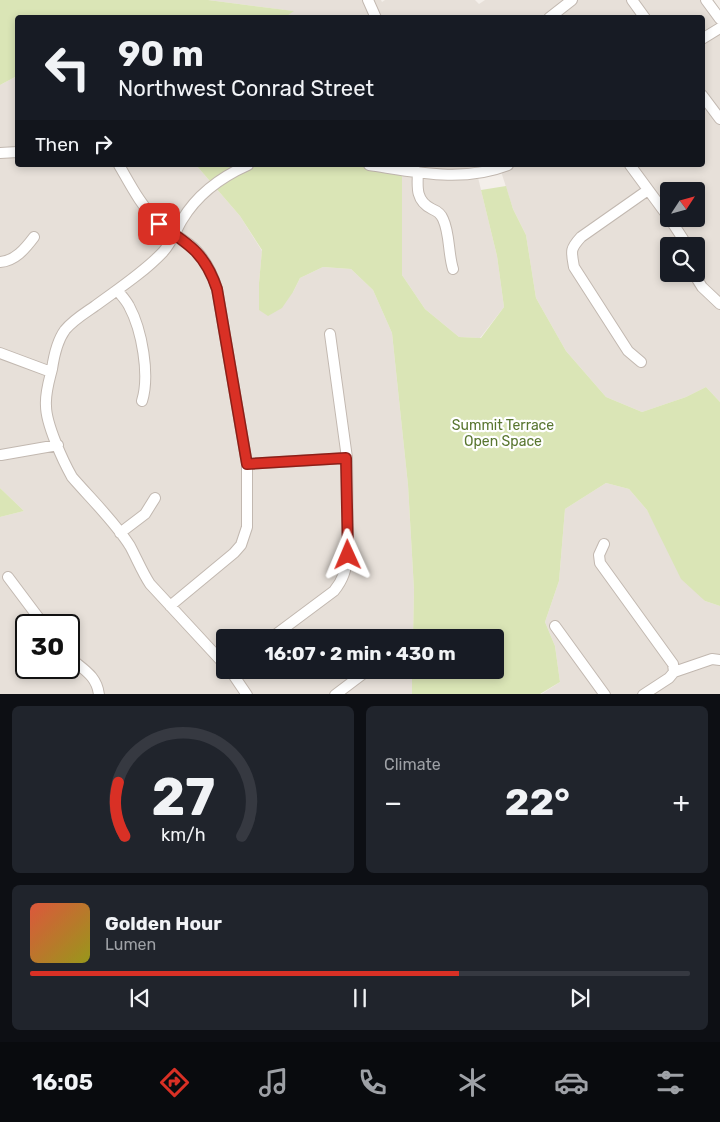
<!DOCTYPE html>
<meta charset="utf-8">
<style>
body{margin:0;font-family:Rubik,sans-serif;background:#20242c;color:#f1f3f6;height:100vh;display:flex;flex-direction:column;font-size:19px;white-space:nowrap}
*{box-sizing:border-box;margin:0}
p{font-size:16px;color:#9ea1a6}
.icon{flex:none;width:28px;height:28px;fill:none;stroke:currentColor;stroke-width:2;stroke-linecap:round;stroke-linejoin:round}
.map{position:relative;height:694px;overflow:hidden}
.sheet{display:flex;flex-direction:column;gap:12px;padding:12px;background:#0d0f14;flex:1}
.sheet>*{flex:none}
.guide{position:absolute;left:15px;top:15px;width:690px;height:152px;border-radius:5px;box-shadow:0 2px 8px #0003;background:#171b24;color:#f1f3f6;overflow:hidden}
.needle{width:32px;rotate:54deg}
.controls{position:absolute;left:660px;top:182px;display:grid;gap:10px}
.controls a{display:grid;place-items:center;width:45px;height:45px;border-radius:5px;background:#171b24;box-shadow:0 2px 8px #0003;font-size:25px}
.speed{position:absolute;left:15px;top:614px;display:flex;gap:10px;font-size:25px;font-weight:700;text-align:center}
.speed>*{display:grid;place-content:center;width:65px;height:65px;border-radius:50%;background:#171b24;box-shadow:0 2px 8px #0003;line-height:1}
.speed .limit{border:2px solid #111;border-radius:8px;background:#fff;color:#111}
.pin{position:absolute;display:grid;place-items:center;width:42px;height:42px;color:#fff;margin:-21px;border-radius:10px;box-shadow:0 2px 8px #0006}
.me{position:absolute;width:55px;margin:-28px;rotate:359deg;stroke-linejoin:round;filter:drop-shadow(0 0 4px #0008)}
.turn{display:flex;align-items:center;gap:18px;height:105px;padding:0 20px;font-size:22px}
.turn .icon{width:65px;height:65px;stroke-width:2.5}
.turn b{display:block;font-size:35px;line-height:42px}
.then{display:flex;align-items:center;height:48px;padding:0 20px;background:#0003;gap:10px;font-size:19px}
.big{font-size:38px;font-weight:700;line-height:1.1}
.sheet .widget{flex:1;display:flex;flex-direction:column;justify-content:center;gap:8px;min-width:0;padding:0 18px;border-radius:8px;background:#20242c}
.sheet .dial{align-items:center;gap:0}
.dial svg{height:130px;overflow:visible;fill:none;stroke:#363941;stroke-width:7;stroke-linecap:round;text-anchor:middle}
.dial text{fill:#f1f3f6;stroke:none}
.song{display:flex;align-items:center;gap:15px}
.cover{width:60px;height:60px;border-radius:8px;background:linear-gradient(135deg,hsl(10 70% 55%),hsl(60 70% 35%))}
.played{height:5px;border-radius:2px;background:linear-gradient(90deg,#d93025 65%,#363941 65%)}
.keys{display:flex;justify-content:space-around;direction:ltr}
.heat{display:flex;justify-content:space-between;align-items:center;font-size:28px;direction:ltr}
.sheet .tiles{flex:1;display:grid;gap:12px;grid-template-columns:1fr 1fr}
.widget:last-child{grid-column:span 2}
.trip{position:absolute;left:216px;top:629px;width:288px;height:50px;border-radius:5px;background:#171b24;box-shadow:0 2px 8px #0003;font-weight:700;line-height:50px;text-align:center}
.tab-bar{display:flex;height:80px;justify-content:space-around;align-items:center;background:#090b0e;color:#9ea1a6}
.tab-bar .icon{width:35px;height:35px}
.tab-bar .selected{color:#d93025}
.tab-bar b{font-size:22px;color:#f1f3f6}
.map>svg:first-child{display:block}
</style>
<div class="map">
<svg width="720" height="695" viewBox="0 0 720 695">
<rect width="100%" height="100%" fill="#f4efea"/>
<!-- residential -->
<path fill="#e7e0d9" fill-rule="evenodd" d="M208 0H381L382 2 385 0H475L479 4 485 0H705L720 20V402L706 387 686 397 642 412 606 397 566 351 536 298 526 235 513 209 499 165H702V18H284L293 11ZM669 191H696V219H669ZM669 246H696V274H669Z
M17 76 18 165H196L240 216 262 251 259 283 293 292 300 278 323 267 351 269 373 290 392 333 408 485 414 590 413 637 225 638V670H412V694H0V517L24 511 0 488V85ZM26 625H69V668H26Z
M402 165H475L497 256 504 307 480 338 459 337 425 309 402 275Z
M606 483 629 489 647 510 663 540 705 601 720 606V694L540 695 560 682 555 646 545 622 559 581 565 509Z"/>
<!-- green -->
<path fill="#dae5b6" d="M0 0H208L294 11 284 18H18L17 76 0 85Z
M196 165H402V275L425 309 459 337 481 338 504 307 497 256 481 190 506 186 513 209 526 235 536 298 566 351 606 397 642 412 686 397 706 387 720 402V606L705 601 681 579 647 510 629 489 606 483 565 509 559 581 545 622 555 646 560 682 540 694H412V670H495V638L413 637 414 590 408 485 392 333 373 290 351 269 323 267 300 278 293 292 282 308 268 316 259 310V283L262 250 240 216Z
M0 488 24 511 0 517Z"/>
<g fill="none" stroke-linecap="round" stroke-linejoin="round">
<defs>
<path id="minor" d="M368 0 376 18
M632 0 645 18
M706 0 720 19
M549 18 572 0
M702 39 720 28
M702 95 720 119
M0 153 18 152
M119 165C130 184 141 206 158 222 167 231 179 236 189 244 203 255 212 272 217 289L247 464V527L241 545 234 553 170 606
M369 165C416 172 462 183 508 165
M630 165 669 218
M418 172C417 188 416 201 432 209 437 211 441 214 443 219 450 234 448 253 453 269
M670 219 683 239 685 246
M0 262C15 261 25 249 34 237
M694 274 702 287 720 304
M117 290C121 295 126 300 129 306 142 330 150 375 142 401
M0 353 51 372
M641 362 628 351 574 267C571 251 570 249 581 237L648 190
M1 455 58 445
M247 464 347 458
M120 533 145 514 155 498
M604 544 599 555 600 563 673 664 674 672
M8 577 44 625
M555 626 605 695
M271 638 334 591C343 580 346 570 348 555L347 458 330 334
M69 657C82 669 97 675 99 695
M225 665 150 584C142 572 137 559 130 546 115 522 91 499 72 477 63 461 46 424 46 406 45 393 49 381 52 369 54 355 57 341 65 330 73 320 85 313 95 306 118 289 143 273 163 252 172 242 176 230 182 220 198 193 221 177 248 165
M230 670 247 695
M674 672 712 659 720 660
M335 695 368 670
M643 695 669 678 674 672"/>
</defs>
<!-- minor casing -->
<use href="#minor" stroke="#c2b8b0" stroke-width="12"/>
<!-- minor -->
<use href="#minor" stroke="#fff" stroke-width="10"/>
</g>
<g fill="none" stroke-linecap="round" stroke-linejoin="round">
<defs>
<path id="route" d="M159 224C189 244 205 253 217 289L247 464 346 458 348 555"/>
</defs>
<!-- route casing -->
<use href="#route" stroke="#8d1f18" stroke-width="12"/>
<!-- route -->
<use href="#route" stroke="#d93025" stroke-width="9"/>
</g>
<g text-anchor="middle" stroke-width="4.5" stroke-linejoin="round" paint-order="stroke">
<!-- park labels -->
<g font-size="14" fill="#597630" stroke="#fff">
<text x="503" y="430">Summit Terrace<tspan x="503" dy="16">Open Space</tspan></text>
</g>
</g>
</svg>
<div class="controls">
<a><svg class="needle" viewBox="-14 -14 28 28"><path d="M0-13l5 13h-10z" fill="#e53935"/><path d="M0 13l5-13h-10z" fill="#9ea1a6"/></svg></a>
<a><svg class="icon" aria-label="search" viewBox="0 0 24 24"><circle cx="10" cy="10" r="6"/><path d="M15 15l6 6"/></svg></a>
</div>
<div class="speed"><div class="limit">30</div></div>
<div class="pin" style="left:159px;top:224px;background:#d93025"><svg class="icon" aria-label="arrive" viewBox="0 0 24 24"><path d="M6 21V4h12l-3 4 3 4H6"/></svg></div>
<svg class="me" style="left:348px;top:555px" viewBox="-20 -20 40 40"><path d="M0-17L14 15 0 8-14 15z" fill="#d93025" stroke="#fff" stroke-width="4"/></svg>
<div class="trip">16:07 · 2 min · 430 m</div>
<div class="guide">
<div class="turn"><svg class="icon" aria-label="left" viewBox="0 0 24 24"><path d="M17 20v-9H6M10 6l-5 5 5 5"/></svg><div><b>90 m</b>Northwest Conrad Street</div></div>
<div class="then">Then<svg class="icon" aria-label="right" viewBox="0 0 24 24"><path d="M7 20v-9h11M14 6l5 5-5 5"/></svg></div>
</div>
</div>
<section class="sheet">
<div class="tiles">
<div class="widget dial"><svg viewBox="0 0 100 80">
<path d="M14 69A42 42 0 1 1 86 69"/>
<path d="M14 69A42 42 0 0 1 10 36" stroke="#d93025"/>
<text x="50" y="56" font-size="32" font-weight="700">27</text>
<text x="50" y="72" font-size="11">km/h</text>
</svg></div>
<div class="widget"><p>Climate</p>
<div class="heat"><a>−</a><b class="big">22°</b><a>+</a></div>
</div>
<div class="widget">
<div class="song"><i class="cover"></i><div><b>Golden Hour</b><p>Lumen</p></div></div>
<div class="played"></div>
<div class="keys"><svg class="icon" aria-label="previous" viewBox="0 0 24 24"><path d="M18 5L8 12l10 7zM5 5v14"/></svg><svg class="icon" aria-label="pause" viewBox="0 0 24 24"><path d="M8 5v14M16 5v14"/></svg><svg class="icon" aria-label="next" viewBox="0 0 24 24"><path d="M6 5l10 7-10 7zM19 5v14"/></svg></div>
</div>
</div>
</section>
<nav class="tab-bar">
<b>16:05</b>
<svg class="icon selected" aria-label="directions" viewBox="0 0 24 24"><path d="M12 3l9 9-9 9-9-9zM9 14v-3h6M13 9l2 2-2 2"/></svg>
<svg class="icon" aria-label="music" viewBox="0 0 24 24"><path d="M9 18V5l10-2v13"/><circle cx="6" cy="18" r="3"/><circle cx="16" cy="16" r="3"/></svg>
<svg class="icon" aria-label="phone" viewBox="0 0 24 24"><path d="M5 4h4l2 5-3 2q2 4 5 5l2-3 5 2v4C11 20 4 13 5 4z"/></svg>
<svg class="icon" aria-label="climate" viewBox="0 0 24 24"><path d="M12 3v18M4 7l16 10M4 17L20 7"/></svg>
<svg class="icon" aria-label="car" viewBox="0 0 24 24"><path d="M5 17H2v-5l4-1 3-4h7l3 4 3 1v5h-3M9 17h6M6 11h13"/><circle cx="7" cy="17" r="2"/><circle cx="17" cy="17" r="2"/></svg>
<svg class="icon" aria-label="filters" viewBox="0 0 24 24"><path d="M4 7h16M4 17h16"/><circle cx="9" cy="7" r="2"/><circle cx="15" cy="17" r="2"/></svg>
</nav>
